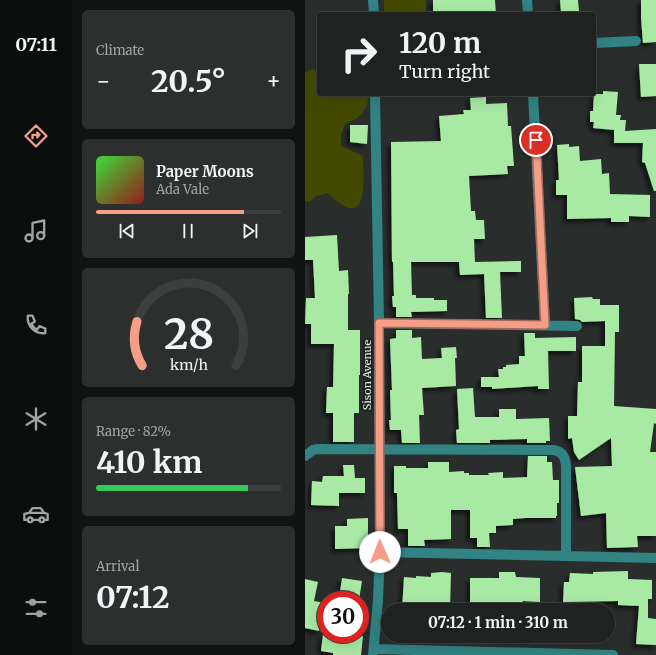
<!DOCTYPE html>
<meta charset="utf-8">
<style>
body{margin:0;font-family:Merriweather,serif;background:#2c2f2e;color:#f1f3f6;height:100vh;display:flex;flex-direction:column;font-size:15px;white-space:nowrap}
*{box-sizing:border-box;margin:0}
p{font-size:13px;color:#a1a4a5}
.icon{flex:none;width:22px;height:22px;fill:none;stroke:currentColor;stroke-width:2;stroke-linecap:round;stroke-linejoin:round}
.map{position:relative;flex:1;overflow:hidden}
.panel{display:flex;flex-direction:column;gap:10px;padding:10px;background:#111312;width:233px}
.panel>*{flex:none}
.guide{position:absolute;left:12px;top:12px;width:279px;height:84px;border-radius:4px;box-shadow:0 4px 16px #0002,0 0 0 1px #3c3f3f;background:#1f2221;color:#f1f3f6;overflow:hidden}
.speed{position:absolute;left:12px;top:591px;display:flex;gap:8px;font-size:20px;font-weight:700;text-align:center}
.speed>*{display:grid;place-content:center;width:52px;height:52px;border-radius:50%;background:#1f2221;box-shadow:0 4px 16px #0002,0 0 0 1px #3c3f3f;line-height:1}
.speed .limit{border:6px solid #d22;background:#fff;color:#111}
.pin{position:absolute;display:grid;place-items:center;width:34px;height:34px;color:#fff;margin:-17px;border:2px solid #fff;border-radius:50%;box-shadow:0 1px 4px #0007}
.me{position:absolute;width:44px;margin:-22px;rotate:359deg;stroke-linejoin:round;filter:drop-shadow(0 0 3px #0008)}
.turn{display:flex;align-items:center;gap:14px;height:84px;padding:0 16px;font-size:18px}
.turn .icon{width:52px;height:52px;stroke-width:2.5}
.turn b{display:block;font-size:28px;line-height:34px}
.big{font-size:30px;font-weight:700;line-height:1.1}
.panel .tile{flex:1;display:flex;flex-direction:column;justify-content:center;gap:6px;min-width:0;padding:0 14px;border-radius:6px;background:#2c2f2e}
.panel .dial{align-items:center;gap:0}
.dial svg{height:104px;overflow:visible;fill:none;stroke:#3c3f3f;stroke-width:7;stroke-linecap:round;text-anchor:middle}
.dial text{fill:#f1f3f6;stroke:none}
.song{display:flex;align-items:center;gap:12px}
.cover{width:48px;height:48px;border-radius:6px;background:linear-gradient(135deg,hsl(120 70% 55%),hsl(0 70% 35%))}
.played{height:4px;border-radius:2px;background:linear-gradient(90deg,#f49e87 80%,#3c3f3f 80%)}
.keys{display:flex;justify-content:space-around;direction:ltr}
.heat{display:flex;justify-content:space-between;align-items:center;font-size:22px;direction:ltr}
.charge{height:6px;border-radius:3px;background:linear-gradient(90deg,#34c759 82%,#3c3f3f 0)}
.trip{position:absolute;left:76px;top:603px;width:234px;height:40px;border-radius:20px;background:#1f2221;box-shadow:0 4px 16px #0002,0 0 0 1px #3c3f3f;font-weight:700;line-height:40px;text-align:center}
main{display:flex;flex:1;min-height:0}
.menu{display:flex;flex-direction:column;width:72px;justify-content:space-around;align-items:center;background:#0c0e0d;color:#a1a4a5}
.menu .icon{width:28px;height:28px}
.menu .selected{color:#f49e87}
.menu b{font-size:18px;color:#f1f3f6}
.map>svg:first-child{display:block}
</style>
<main>
<nav class="menu">
<b>07:11</b>
<svg class="icon selected" aria-label="directions" viewBox="0 0 24 24"><path d="M12 3l9 9-9 9-9-9zM9 14v-3h6M13 9l2 2-2 2"/></svg>
<svg class="icon" aria-label="music" viewBox="0 0 24 24"><path d="M9 18V5l10-2v13"/><circle cx="6" cy="18" r="3"/><circle cx="16" cy="16" r="3"/></svg>
<svg class="icon" aria-label="phone" viewBox="0 0 24 24"><path d="M5 4h4l2 5-3 2q2 4 5 5l2-3 5 2v4C11 20 4 13 5 4z"/></svg>
<svg class="icon" aria-label="climate" viewBox="0 0 24 24"><path d="M12 3v18M4 7l16 10M4 17L20 7"/></svg>
<svg class="icon" aria-label="car" viewBox="0 0 24 24"><path d="M5 17H2v-5l4-1 3-4h7l3 4 3 1v5h-3M9 17h6M6 11h13"/><circle cx="7" cy="17" r="2"/><circle cx="17" cy="17" r="2"/></svg>
<svg class="icon" aria-label="filters" viewBox="0 0 24 24"><path d="M4 7h16M4 17h16"/><circle cx="9" cy="7" r="2"/><circle cx="15" cy="17" r="2"/></svg>
</nav>
<section class="panel">
<div class="tile"><p>Climate</p>
<div class="heat"><a>−</a><b class="big">20.5°</b><a>+</a></div>
</div>
<div class="tile">
<div class="song"><i class="cover"></i><div><b>Paper Moons</b><p>Ada Vale</p></div></div>
<div class="played"></div>
<div class="keys"><svg class="icon" aria-label="previous" viewBox="0 0 24 24"><path d="M18 5L8 12l10 7zM5 5v14"/></svg><svg class="icon" aria-label="pause" viewBox="0 0 24 24"><path d="M8 5v14M16 5v14"/></svg><svg class="icon" aria-label="next" viewBox="0 0 24 24"><path d="M6 5l10 7-10 7zM19 5v14"/></svg></div>
</div>
<div class="tile dial"><svg viewBox="0 0 100 80">
<path d="M14 69A42 42 0 1 1 86 69"/>
<path d="M14 69A42 42 0 0 1 10 35" stroke="#f49e87"/>
<text x="50" y="56" font-size="32" font-weight="700">28</text>
<text x="50" y="72" font-size="11">km/h</text>
</svg></div>
<div class="tile"><p>Range · 82%</p><b class="big">410 km</b><div class="charge"></div></div>
<div class="tile"><p>Arrival</p><b class="big">07:12</b></div>
</section>
<div class="map">
<svg width="351" height="655" viewBox="0 0 351 655">
<defs>
<filter id="shadow"><feDropShadow dx="-3.5" dy="3.5" stdDeviation="2" flood-color="#0009"/></filter>
</defs>
<rect width="100%" height="100%" fill="#292e2c"/>
<!-- green -->
<path fill="#424a02" d="M79 0H121V14H79Z
M7 69 14 72V94H63C65 102 59 113 52 118 49 120 44 122 40 124L36 135V146L58 156C59 185 63 233 23 193L11 196 6 201 0 202V73Z"/>
<!-- building -->
<path fill="#a8e9a4" filter="url(#shadow)" d="M128 0H190L191 14H128Z
M255 0H273L274 11 256 12Z
M336 0H351V42L338 43 336 18Z
M334 64H351V96L336 97Z
M298 91 313 92 311 115H316L315 120H321L320 131 351 129V191H349L340 163 337 162 338 143H309V130L288 128 289 122H285V111H288L289 94H298Z
M181 97V104L202 103 203 126H206L209 166H202L203 174 164 176 166 211H170L171 220H179L180 239H169L170 262 216 261V272H195L197 318H181L179 274 155 275 154 262H106L107 295H111V298H129V300H142V311L106 312 107 317H91V307H88L87 296H89L88 262H87L86 142 136 141 134 116 159 114 158 110H166L165 98Z
M45 125H63L62 144 45 142Z
M264 144V147L274 146 275 161 296 159 297 174 304 173 305 194 345 195V217L324 216V222H306V218L262 219V195H251V180H254L252 145Z
M32 235 34 271 43 270 44 294H43V330H55V375H54V413H49V442H28V413H21L22 387H28L29 344H6V324H0L1 298H10L8 260H0V237Z
M287 297 288 299H295V305H314V332H310L309 406 351 409V424L349 423 345 452H351V536H332L333 547 302 548 301 513 276 516 270 467 307 466 306 438 274 460 269 452 267 438 263 439V416H272L273 382H277V346H300V321L277 322 275 320 270 319 269 298Z
M91 330H107V338L116 337 117 359 137 358 136 348 151 347 152 358H150L151 386 117 388 119 415H114L115 443H97L96 430H85L84 420H86L85 390H87L85 339 91 338Z
M219 333H230V338L271 337V351H243L244 389H233V386L187 389V387H176V377H194L193 369H198V367H201V365L214 364V356H220Z
M168 388 170 417H194V409H211V419L244 418 245 441H241V443H222V439L185 440V443H152L151 430 154 429 152 389Z
M223 456H242V462H247L248 480H254V503H252V516H251V518H220L208 519V525L191 526V533H184L185 547H172V538H165V510H146V539L119 540 120 546H103V529H93L92 493H89V466H101V468H123V462H144V472L159 471V473H164V475H184L183 473 198 472V478L222 477Z
M38 465H49L50 478H60V493H34V506L6 505 7 481 17 482 18 476H39Z
M63 518V548L30 549V526H42V519Z
M323 571V579L347 580V599H343V618L351 619V645L331 644 334 606 313 605V601L258 602 259 582H264L265 573 288 574V572Z
M137 572 146 573 145 610H97L99 577 111 578V576L126 577V573Z
M194 572H210L211 577 235 578V602L218 601 217 610 165 609V578H194Z
M37 578 57 581 54 600 34 599Z
M0 579 13 582 9 601 20 603 14 631 0 628Z
M18 634H41L58 636 56 655H28V653L16 651Z"/>
<g fill="none" stroke-linecap="round" stroke-linejoin="round">
<!-- minor -->
<path stroke="#318384" stroke-width="10" d="M68 0 69 14
M222 0 223 14
M289 43 331 41
M228 94 240 325
M74 323 272 326
M0 456 8 450 13 449 249 450C258 452 260 457 261 466V555
M75 552 351 558
M69 649 308 655
M68 655 73 600 75 552 74 323 70 94"/>
</g>
<g fill="none" stroke-linecap="round" stroke-linejoin="round">
<defs>
<path id="route" d="M75 552 74 323 240 325 231 140"/>
</defs>
<!-- route casing -->
<use href="#route" stroke="#9f6758" stroke-width="10"/>
<!-- route -->
<use href="#route" stroke="#f49e87" stroke-width="7"/>
</g>
<g text-anchor="middle" stroke-width="4" stroke-linejoin="round" paint-order="stroke">
<!-- street labels -->
<g font-size="11" fill="#e7eae9" stroke="#1f2422">
<text transform="translate(62 375) rotate(-90)" y="4">Sison Avenue</text>
</g>
</g>
</svg>
<div class="speed"><div class="limit">30</div></div>
<div class="pin" style="left:231px;top:140px;background:#d93025"><svg class="icon" aria-label="arrive" viewBox="0 0 24 24"><path d="M6 21V4h12l-3 4 3 4H6"/></svg></div>
<svg class="me" style="left:75px;top:552px" viewBox="-20 -20 40 40"><circle r="19" fill="#fff"/><path d="M0-13L10 11 0 6-10 11z" fill="#f49e87"/></svg>
<div class="trip">07:12 · 1 min · 310 m</div>
<div class="guide">
<div class="turn"><svg class="icon" aria-label="right" viewBox="0 0 24 24"><path d="M7 20v-9h11M14 6l5 5-5 5"/></svg><div><b>120 m</b>Turn right</div></div>
</div>
</div>
</main>
